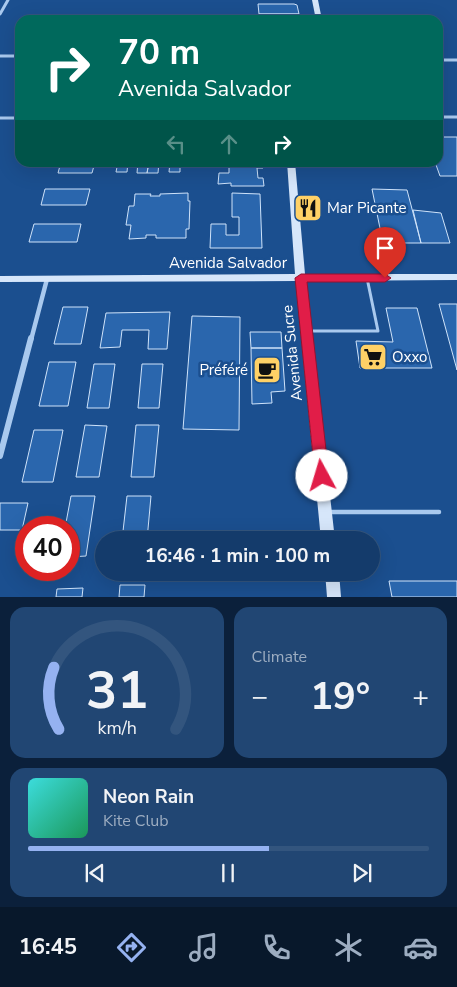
<!DOCTYPE html>
<meta charset="utf-8">
<style>
body{margin:0;font-family:"Nunito Sans",sans-serif;background:#214673;color:#f1f3f6;height:100vh;display:flex;flex-direction:column;font-size:19px;white-space:nowrap}
*{box-sizing:border-box;margin:0}
p{font-size:16px;color:#9dadc1}
.icon{flex:none;width:28px;height:28px;fill:none;stroke:currentColor;stroke-width:2;stroke-linecap:round;stroke-linejoin:round}
.map{position:relative;height:597px;overflow:hidden}
.details{display:flex;flex-direction:column;gap:10px;padding:10px;background:#0b203b;flex:1}
.details>*{flex:none}
.hud{position:absolute;left:15px;top:15px;width:428px;height:152px;border-radius:15px;box-shadow:0 5px 20px #0002,0 0 0 1px #33557e;background:#00695c;color:#fff;overflow:hidden}
.speed{position:absolute;left:15px;top:516px;display:flex;gap:10px;font-size:25px;font-weight:700;text-align:center}
.speed>*{display:grid;place-content:center;width:65px;height:65px;border-radius:50%;background:#143b6b;box-shadow:0 5px 20px #0002,0 0 0 1px #33557e;line-height:1}
.speed .limit{border:8px solid #d22;background:#fff;color:#111}
.pin{position:absolute;display:grid;place-items:center;width:42px;height:42px;color:#fff;margin:-51px -21px;border-radius:50% 50% 50% 0;rotate:-45deg;box-shadow:0 0 5px #0007}
.pin .icon{rotate:45deg}
.me{position:absolute;width:55px;margin:-28px;rotate:354deg;stroke-linejoin:round;filter:drop-shadow(0 0 4px #0008)}
.turn{display:flex;align-items:center;gap:18px;height:105px;padding:0 20px;font-size:22px}
.turn .icon{width:65px;height:65px;stroke-width:2.5}
.turn b{display:block;font-size:35px;line-height:42px}
.lanes{display:flex;align-items:center;height:48px;padding:0 20px;background:#0003;justify-content:center;gap:25px;direction:ltr}
.lanes .off{opacity:.35}
.big{font-size:38px;font-weight:700;line-height:1.1}
.details .card{flex:1;display:flex;flex-direction:column;justify-content:center;gap:8px;min-width:0;padding:0 18px;border-radius:15px;background:#214673}
.details .dial{align-items:center;gap:0}
.dial svg{height:130px;overflow:visible;fill:none;stroke:#33557e;stroke-width:7;stroke-linecap:round;text-anchor:middle}
.dial text{fill:#f1f3f6;stroke:none}
.song{display:flex;align-items:center;gap:15px}
.cover{width:60px;height:60px;border-radius:8px;background:linear-gradient(135deg,hsl(180 70% 55%),hsl(150 70% 35%))}
.played{height:5px;border-radius:2px;background:linear-gradient(90deg,#95b2f1 60%,#33557e 60%)}
.keys{display:flex;justify-content:space-around;direction:ltr}
.heat{display:flex;justify-content:space-between;align-items:center;font-size:28px;direction:ltr}
.details .tiles{flex:1;display:grid;gap:10px;grid-template-columns:1fr 1fr}
.card:last-child{grid-column:span 2}
.trip{position:absolute;left:95px;top:531px;width:285px;height:50px;border-radius:25px;background:#143b6b;box-shadow:0 5px 20px #0002,0 0 0 1px #33557e;font-weight:700;line-height:50px;text-align:center}
.dock{display:flex;height:80px;justify-content:space-around;align-items:center;background:#08182b;color:#9dadc1}
.dock .icon{width:35px;height:35px}
.dock .on{color:#95b2f1}
.dock b{font-size:22px;color:#f1f3f6}
.map>svg:first-child{display:block}
</style>
<div class="map">
<svg width="457" height="597" viewBox="0 0 457 597">
<rect width="100%" height="100%" fill="#1b4f8f"/>
<!-- building -->
<path fill="#2a66ad" stroke="#cfe3fa" d="M258 4H294L297 5 299 14H259Z
M259 14H299L300 20H259Z
M438 137H457V176H440L435 162H438Z
M61 162H95L92 173H58Z
M118 162H128L127 172H116Z
M138 162H149L147 173H137Z
M149 162H159L158 173H147Z
M170 162H180V172H169Z
M233 162H263V168H257L258 178H263L264 186H231V183L218 184 219 173H229V167H233Z
M45 189H90L86 205H41Z
M372 189 407 190 421 243H383Z
M188 193V201H190L189 229H186V238H156V235H146V238L129 239 131 225H126L129 206H134L135 194H151L150 196H160V194Z
M232 193 260 194 262 248H210L211 224H226V235H239V217H232Z
M413 210 441 213 450 243H421Z
M34 224H81L77 242H29Z
M439 304H457V370Z
M63 307H88L81 344H54Z
M386 308H417L432 368H360L356 341 393 342Z
M170 312 167 349H148L149 330H122L120 347 100 348 106 313Z
M192 316 240 317 239 430 183 429Z
M250 332H281L282 348H251Z
M251 348H282L285 391 271 392 272 403 252 404Z
M49 362H76L68 406H39Z
M94 364H115L109 408H87Z
M142 364H163L159 408H138Z
M85 425 107 426 99 477H76Z
M136 425H159L154 477H131Z
M34 430H63L53 482H22Z
M71 496H95L86 556 69 557V528H65Z
M127 496H151L147 540H122Z
M0 503H28L22 530H0Z
M389 581H457V597H392Z
M120 585H145L144 597H119Z
M83 588 82 597H56L57 589Z"/>
<g fill="none" stroke-linecap="round" stroke-linejoin="round">
<!-- lane-far1 -->
<path stroke="#a9c9ee" stroke-width="3" d="M309 331H378L367 278"/>
<!-- lane -->
<path stroke="#a9c9ee" stroke-width="4.5" d="M328 512H439"/>
<!-- street-far2 -->
<path stroke="#a9c9ee" stroke-width="3" d="M0 14 8 0
M0 56H20
M438 60H457
M438 117H457
M0 118H20"/>
<!-- street-far1 -->
<path stroke="#a9c9ee" stroke-width="4.5" d="M31 340 47 279"/>
<!-- street -->
<path stroke="#a9c9ee" stroke-width="6" d="M0 456 31 338"/>
<!-- secondary -->
<path fill="#d6e6fa" fill-rule="evenodd" d="M312 0H318L322 20H316Z
M287 162H295L305 274H457V280L306 281 335 540H321L296 281 0 282V276L295 274Z
M325 572H339L341 597H327Z"/>
</g>
<!-- route -->
<path fill="#e11d48" stroke="#92132f" d="M301 274H385L391 278 385 282H307L329 476 327 481 322 482 317 481 315 476 295 278Z"/>
<!-- icons -->
<defs>
<symbol id="restaurant-square" viewBox="-11 -11 22 22"><rect x="-9" y="-9" width="18" height="18" rx="4" fill="#ffd166" stroke="#1b4f8f"/><path d="M-5-6h1v4h1v-4h1v4h1v-4h1v5L-1.5 .5V6h-2V.5L-5-1ZM5-6V6H3V1.5H1.5Q1.5-4 5-6Z" fill="#111"/></symbol>
<symbol id="supermarket-square" viewBox="-11 -11 22 22"><rect x="-9" y="-9" width="18" height="18" rx="4" fill="#ffd166" stroke="#1b4f8f"/><path d="M-6-5.5h2.5l.6 2H6L4.5 2H-2.5L-4.4-4H-6ZM-1.5 3.2a1.3 1.3 0 1 0 .1 0ZM3 3.2a1.3 1.3 0 1 0 .1 0Z" fill="#111"/></symbol>
<symbol id="cafe-square" viewBox="-11 -11 22 22"><rect x="-9" y="-9" width="18" height="18" rx="4" fill="#ffd166" stroke="#1b4f8f"/><path d="M-5.5-4.5H6V0H3Q3 3.5 0 3.5H-2.5Q-5.5 3.5-5.5 0ZM3-3.2v2h1.7v-2ZM-6 4.5H4V6H-6Z" fill="#111"/></symbol>
</defs>
<g fill-rule="evenodd">
<use href="#restaurant-square" x="292" y="192" width="32" height="32"/>
<use href="#supermarket-square" x="357" y="341" width="32" height="32"/>
<use href="#cafe-square" x="251" y="354" width="32" height="32"/>
</g>
<g text-anchor="middle" stroke-width="5" stroke-linejoin="round" paint-order="stroke">
<!-- poi labels -->
<g font-size="15" fill="#fff" stroke="#1b4f8f" text-anchor="start">
<text x="327" y="213">Mar Picante</text>
<text x="392" y="362">Oxxo</text>
<text x="248" y="375" text-anchor="end">Préféré</text>
</g>
<!-- street labels -->
<g font-size="15" fill="#fff" stroke="#1b4f8f">
<text x="228" y="268">Avenida Salvador</text>
<text transform="translate(292 353) rotate(-96)" y="5">Avenida Sucre</text>
</g>
</g>
</svg>
<div class="speed"><div class="limit">40</div></div>
<div class="pin" style="left:385px;top:278px;background:#d93025"><svg class="icon" aria-label="arrive" viewBox="0 0 24 24"><path d="M6 21V4h12l-3 4 3 4H6"/></svg></div>
<svg class="me" style="left:322px;top:476px" viewBox="-20 -20 40 40"><circle r="19" fill="#fff"/><path d="M0-13L10 11 0 6-10 11z" fill="#e11d48"/></svg>
<div class="trip">16:46 · 1 min · 100 m</div>
<div class="hud">
<div class="turn"><svg class="icon" aria-label="right" viewBox="0 0 24 24"><path d="M7 20v-9h11M14 6l5 5-5 5"/></svg><div><b>70 m</b>Avenida Salvador</div></div>
<div class="lanes"><svg class="icon off" aria-label="left" viewBox="0 0 24 24"><path d="M17 20v-9H6M10 6l-5 5 5 5"/></svg><svg class="icon off" aria-label="ahead" viewBox="0 0 24 24"><path d="M12 20V5M6 11l6-6 6 6"/></svg><svg class="icon" aria-label="right" viewBox="0 0 24 24"><path d="M7 20v-9h11M14 6l5 5-5 5"/></svg></div>
</div>
</div>
<section class="details">
<div class="tiles">
<div class="card dial"><svg viewBox="0 0 100 80">
<path d="M14 69A42 42 0 1 1 86 69"/>
<path d="M14 69A42 42 0 0 1 11 31" stroke="#95b2f1"/>
<text x="50" y="56" font-size="32" font-weight="700">31</text>
<text x="50" y="72" font-size="11">km/h</text>
</svg></div>
<div class="card"><p>Climate</p>
<div class="heat"><a>−</a><b class="big">19°</b><a>+</a></div>
</div>
<div class="card">
<div class="song"><i class="cover"></i><div><b>Neon Rain</b><p>Kite Club</p></div></div>
<div class="played"></div>
<div class="keys"><svg class="icon" aria-label="previous" viewBox="0 0 24 24"><path d="M18 5L8 12l10 7zM5 5v14"/></svg><svg class="icon" aria-label="pause" viewBox="0 0 24 24"><path d="M8 5v14M16 5v14"/></svg><svg class="icon" aria-label="next" viewBox="0 0 24 24"><path d="M6 5l10 7-10 7zM19 5v14"/></svg></div>
</div>
</div>
</section>
<nav class="dock">
<b>16:45</b>
<svg class="icon on" aria-label="directions" viewBox="0 0 24 24"><path d="M12 3l9 9-9 9-9-9zM9 14v-3h6M13 9l2 2-2 2"/></svg>
<svg class="icon" aria-label="music" viewBox="0 0 24 24"><path d="M9 18V5l10-2v13"/><circle cx="6" cy="18" r="3"/><circle cx="16" cy="16" r="3"/></svg>
<svg class="icon" aria-label="phone" viewBox="0 0 24 24"><path d="M5 4h4l2 5-3 2q2 4 5 5l2-3 5 2v4C11 20 4 13 5 4z"/></svg>
<svg class="icon" aria-label="climate" viewBox="0 0 24 24"><path d="M12 3v18M4 7l16 10M4 17L20 7"/></svg>
<svg class="icon" aria-label="car" viewBox="0 0 24 24"><path d="M5 17H2v-5l4-1 3-4h7l3 4 3 1v5h-3M9 17h6M6 11h13"/><circle cx="7" cy="17" r="2"/><circle cx="17" cy="17" r="2"/></svg>
</nav>
